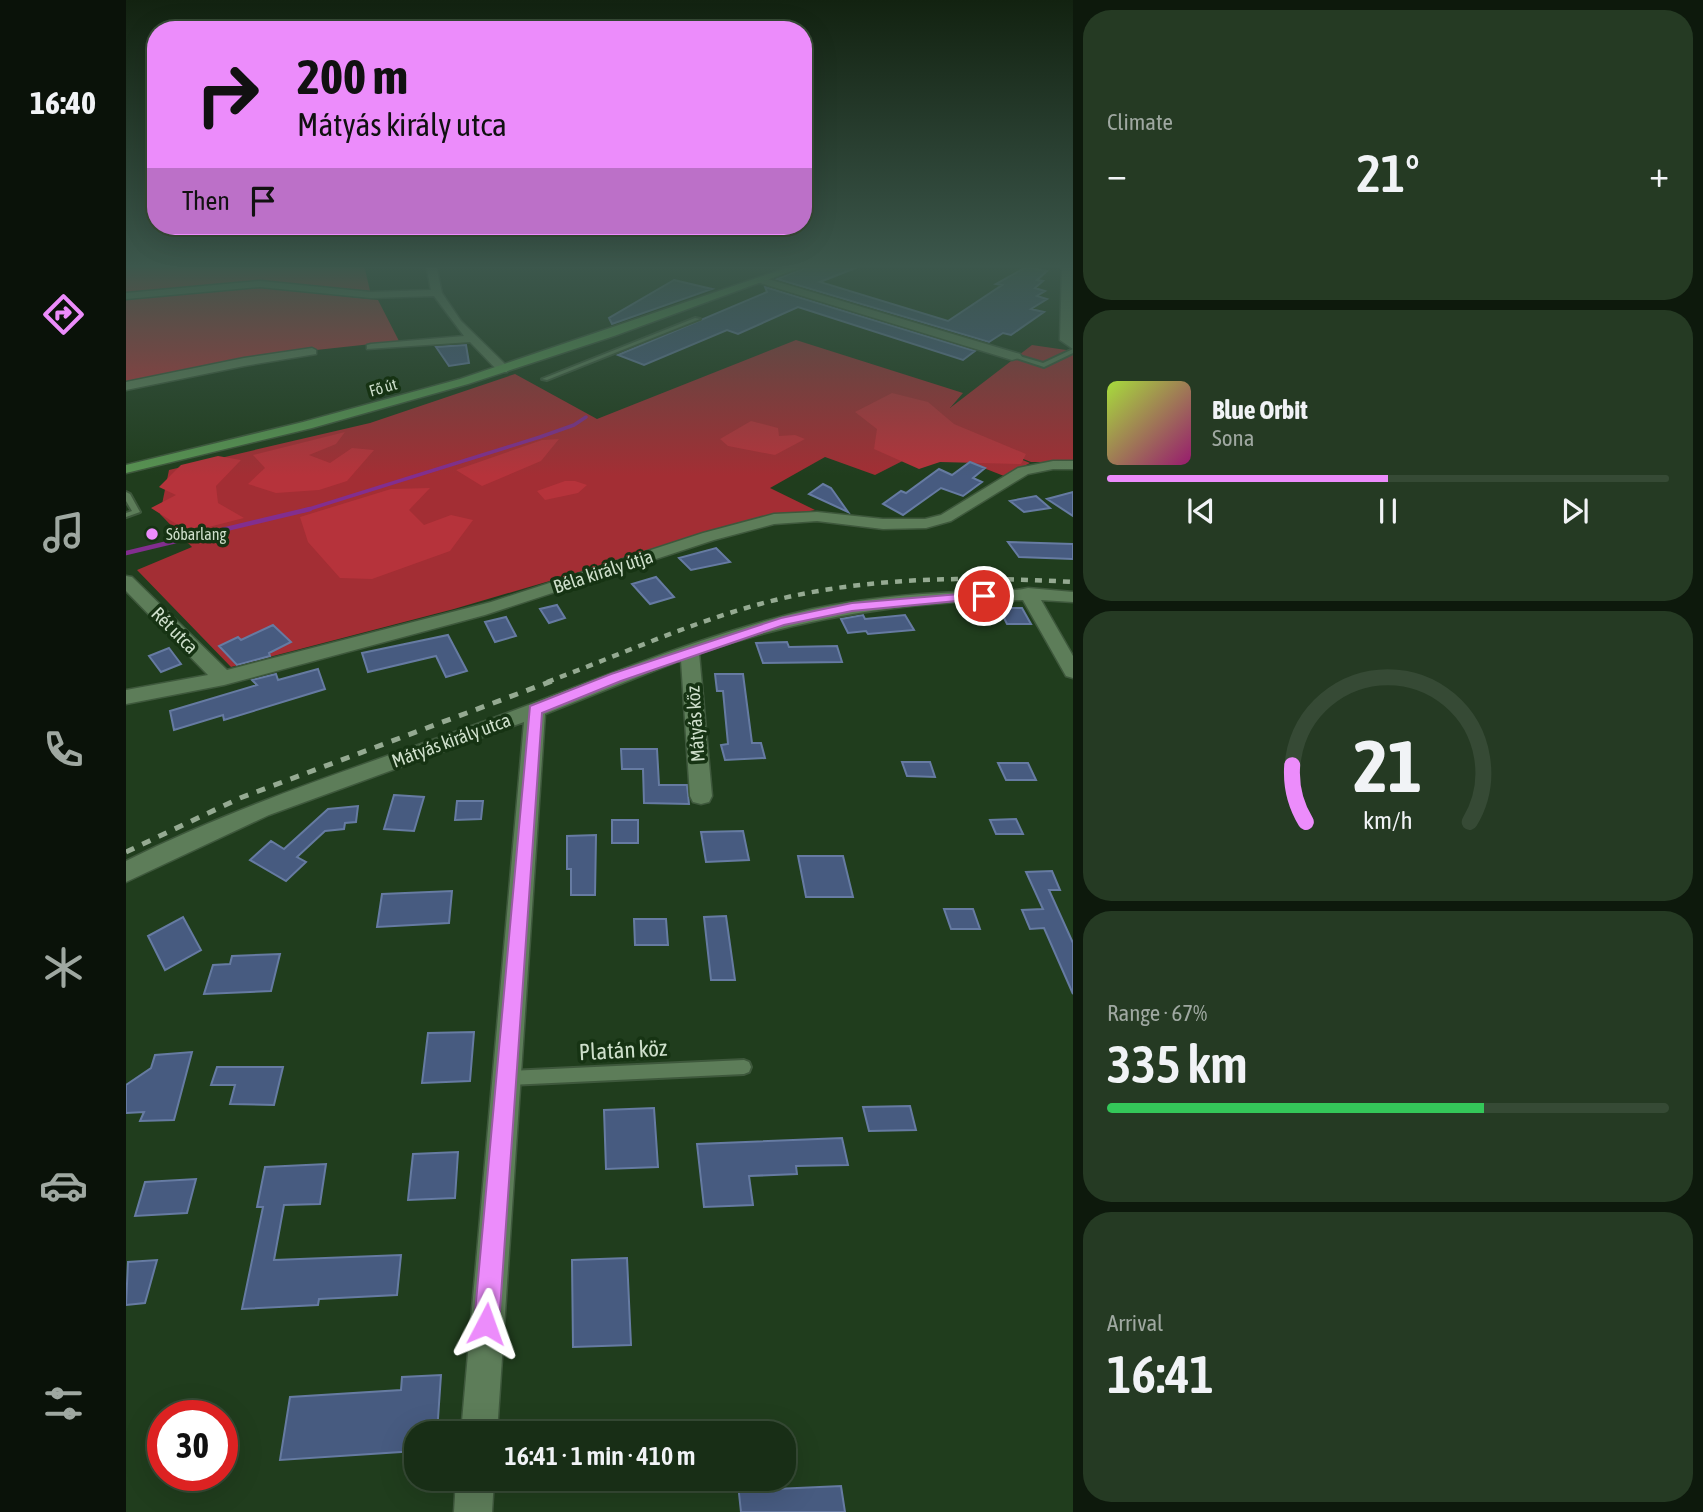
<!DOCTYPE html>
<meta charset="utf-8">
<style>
body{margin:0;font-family:"Asap Condensed",sans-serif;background:#253a23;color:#f1f3f6;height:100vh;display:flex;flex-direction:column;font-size:26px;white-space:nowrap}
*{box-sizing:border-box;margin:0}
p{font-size:23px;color:#9fa8a1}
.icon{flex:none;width:38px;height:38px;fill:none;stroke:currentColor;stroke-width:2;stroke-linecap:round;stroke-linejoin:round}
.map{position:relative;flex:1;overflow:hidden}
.sheet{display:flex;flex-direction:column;gap:10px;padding:10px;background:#0d190c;width:630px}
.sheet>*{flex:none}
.banner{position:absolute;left:21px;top:21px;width:665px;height:214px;border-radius:28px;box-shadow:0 7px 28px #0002,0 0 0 2px #364a35;background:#ec8cfb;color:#111;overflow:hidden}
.speed{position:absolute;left:21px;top:1400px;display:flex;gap:14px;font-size:35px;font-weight:700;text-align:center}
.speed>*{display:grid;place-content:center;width:91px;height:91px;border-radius:50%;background:#182e16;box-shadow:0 7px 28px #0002,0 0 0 2px #364a35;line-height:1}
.speed .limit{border:10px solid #d22;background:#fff;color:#111}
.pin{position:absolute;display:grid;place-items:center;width:60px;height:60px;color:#fff;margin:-30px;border:4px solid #fff;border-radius:50%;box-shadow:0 2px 7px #0007}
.me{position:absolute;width:77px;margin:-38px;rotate:4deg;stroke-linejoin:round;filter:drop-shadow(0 0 5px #0008)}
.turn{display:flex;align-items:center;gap:24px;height:147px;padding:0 35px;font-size:32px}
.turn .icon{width:91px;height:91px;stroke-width:2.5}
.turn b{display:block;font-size:49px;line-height:60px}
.then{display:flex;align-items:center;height:66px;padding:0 35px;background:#0003;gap:14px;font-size:26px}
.big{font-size:52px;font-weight:600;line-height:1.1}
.sheet .card{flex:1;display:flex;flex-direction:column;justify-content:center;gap:10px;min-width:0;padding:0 24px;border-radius:28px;background:#253a23}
.sheet .dial{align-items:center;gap:0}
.dial svg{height:182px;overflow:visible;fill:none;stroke:#364a35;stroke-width:7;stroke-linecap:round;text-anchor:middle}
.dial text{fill:#f1f3f6;stroke:none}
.song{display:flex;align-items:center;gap:21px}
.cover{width:84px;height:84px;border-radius:10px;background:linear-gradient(135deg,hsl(80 70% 55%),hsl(320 70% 35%))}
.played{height:7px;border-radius:4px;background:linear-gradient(90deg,#ec8cfb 50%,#364a35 50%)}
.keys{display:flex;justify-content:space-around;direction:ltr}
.heat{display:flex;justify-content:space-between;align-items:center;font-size:38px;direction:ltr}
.charge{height:10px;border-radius:5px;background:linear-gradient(90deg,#34c759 67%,#364a35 0)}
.trip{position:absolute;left:278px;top:1421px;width:392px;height:70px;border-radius:28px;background:#182e16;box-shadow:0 7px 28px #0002,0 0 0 2px #364a35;font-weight:600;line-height:70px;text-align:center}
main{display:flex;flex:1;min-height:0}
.tab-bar{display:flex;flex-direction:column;width:126px;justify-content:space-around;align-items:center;background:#0a1209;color:#9fa8a1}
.tab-bar .icon{width:49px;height:49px}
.tab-bar .active{color:#ec8cfb}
.tab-bar b{font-size:32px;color:#f1f3f6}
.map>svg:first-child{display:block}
</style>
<main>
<nav class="tab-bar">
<b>16:40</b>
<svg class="icon active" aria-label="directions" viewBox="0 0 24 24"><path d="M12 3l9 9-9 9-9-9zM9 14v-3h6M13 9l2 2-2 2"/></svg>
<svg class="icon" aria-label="music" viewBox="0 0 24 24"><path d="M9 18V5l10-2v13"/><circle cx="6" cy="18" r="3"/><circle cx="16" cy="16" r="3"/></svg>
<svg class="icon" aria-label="phone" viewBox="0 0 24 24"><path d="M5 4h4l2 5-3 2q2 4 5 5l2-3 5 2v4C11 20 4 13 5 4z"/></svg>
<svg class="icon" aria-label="climate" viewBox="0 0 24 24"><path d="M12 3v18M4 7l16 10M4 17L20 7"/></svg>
<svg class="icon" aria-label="car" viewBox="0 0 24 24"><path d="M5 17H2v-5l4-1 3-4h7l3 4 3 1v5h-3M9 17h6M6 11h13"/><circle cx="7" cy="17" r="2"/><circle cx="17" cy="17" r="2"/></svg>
<svg class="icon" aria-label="filters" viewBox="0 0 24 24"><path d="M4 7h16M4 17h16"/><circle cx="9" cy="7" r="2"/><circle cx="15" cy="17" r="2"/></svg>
</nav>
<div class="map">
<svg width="947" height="1512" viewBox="0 0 947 1512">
<rect width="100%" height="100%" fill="#203d1d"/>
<!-- green -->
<path fill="#a32e34" d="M670 340 837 393 824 408 906 345 947 351V462H905L855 443 904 463 878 476 804 447 749 475 699 457 644 488 689 510 597 530 328 609 105 667 11 570 66 547 34 514 43 470 244 423 389 374 471 419Z"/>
<!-- forest -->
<path fill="#b6333b" d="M0 265H238L245 295 144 284 0 296Z
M132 287 252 300 273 341 126 357 0 382V299Z
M766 393 802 402 828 424 900 454 895 464 814 462 793 469 748 449 751 429 729 412Z
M625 421 652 428 653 436 669 435 679 439 649 455 602 446 594 439Z
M219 432 210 444 183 455 204 463 226 448 248 450 221 481 193 490 150 493 122 484 139 468 127 455Z
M433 439 415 461 356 486 330 470 416 440Z
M92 456 115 460 90 486 92 503 118 518 63 532 25 508 50 495 33 487 55 465Z
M439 481H449L461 485 452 493 419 500 411 491Z
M304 488 283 510 298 525 325 515 347 520 324 551 246 579 214 578 182 542 174 517 265 489Z"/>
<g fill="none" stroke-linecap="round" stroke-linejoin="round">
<!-- stream-far1 -->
<path stroke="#822e8f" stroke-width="3.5" d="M177 511 414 437 448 425 460 417"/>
<!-- stream -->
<path stroke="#822e8f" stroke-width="4.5" d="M0 553 184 509"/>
</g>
<!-- building -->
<path fill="#475b80" stroke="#667ba2" stroke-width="2" d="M685 265H737L694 282 822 321 876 285 870 284 900 267 921 271 911 280 917 281 909 288 919 291 911 296 921 299 905 309 918 312 885 335 877 333 863 342 651 279Z
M548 280 586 289 486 324 483 318Z
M639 287 849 351 837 360 672 307 612 334 601 330 518 365 492 355 641 292Z
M340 345 343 363 323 366 310 347Z
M844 462 859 468 847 478 856 482 837 496 815 488 777 515 757 504 775 491 780 493 813 469 826 475Z
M697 484 705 488 722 512 683 494Z
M947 492V516L921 499Z
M910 496 924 508 898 512 884 501Z
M882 542 947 544V559L893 557Z
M590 548 604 562 565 570 553 558Z
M530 577 548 597 524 604 506 584Z
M431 605 439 618 423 623 414 609Z
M873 608H896L905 624H881Z
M737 615 739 619 779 615 788 630 742 634 740 631 722 633 715 619Z
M380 617 390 636 369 642 359 622Z
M147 625 165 642 143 653 144 656 111 665 93 646 112 637 115 640Z
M322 635 341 671 320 677 310 656 242 672 236 653Z
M661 642 663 647 711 646 716 662 637 663 630 643Z
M43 648 55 664 35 672 23 656Z
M192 669 199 689 98 720 97 715 48 730 44 711 131 685 126 680 150 674 152 680Z
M589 674H617L626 743H635L639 758 599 760 595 745 602 744 597 691H591Z
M495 749H531L533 785H561L563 804 518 803 517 769H496Z
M776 762H804L809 777 781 776Z
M872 763H902L910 780H880Z
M268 795 298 797 288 831 258 829Z
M331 801H357L355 819 329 820Z
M232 806 230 822 219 823 218 829 199 831 171 857 180 862 160 881 124 860 145 841 158 849 202 809Z
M890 819 897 834H870L864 820Z
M486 820H512V843H486Z
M617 831 623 860 580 862 575 832Z
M470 835 469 895H445V869H441V836Z
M672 856H717L727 897H680Z
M926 871 934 890H923L947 943V994L918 928 904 929 896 910 917 909 900 872Z
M326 891 323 923 251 927 256 894Z
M818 909H847L854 929H825Z
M600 916 609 980H585L578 917Z
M57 917 75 950 39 970 22 936Z
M508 919H540L542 945H509Z
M154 954 145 991 78 994 87 965 104 964 106 956Z
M348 1032 344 1081 296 1083 302 1033Z
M66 1052 48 1120 14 1121 18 1112 0 1113V1085L25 1068 29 1055Z
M91 1067H157L148 1105 104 1104 109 1085H85Z
M784 1106 790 1130 743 1131 737 1107Z
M528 1108 532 1167 480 1169 478 1110Z
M716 1138 722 1165 670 1166 671 1174 623 1176 627 1205 578 1207 571 1144Z
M332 1152 329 1198 282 1200 287 1154Z
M200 1164 194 1204 158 1205 148 1260 275 1255 271 1295 193 1299 192 1305 116 1309 137 1207H131L139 1167Z
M70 1179 61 1213 9 1216 19 1182Z
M501 1258 505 1345 447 1347 446 1260Z
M31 1260 19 1303 0 1305 2 1262Z
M315 1375 311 1433H290V1451L154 1460 164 1397 275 1390 276 1377Z
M648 1482 649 1489 715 1486 719 1512H615L612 1484Z"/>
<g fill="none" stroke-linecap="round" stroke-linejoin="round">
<defs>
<path id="lane" d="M569 318 574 319 421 380 416 379Z
M947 349V353L918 367 887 357 890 355 917 363Z
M0 492 4 494 14 512 0 517V513L6 511 0 501Z
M618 1060 623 1062 625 1067 623 1072 618 1074 383 1085 378 1083 376 1078 378 1073 383 1071Z"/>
<path id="street" d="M300 265H310L316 293 335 321 381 366V372H373L344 342 241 349V345L245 344 338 336 308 296 245 298 134 287 0 299V293L134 281 245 292 305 290Z
M936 265H946L947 349 934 340Z
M635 277 894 354 896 357 886 360 631 282 630 280Z
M186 348 190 350V354L118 366 0 390V382L118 358Z
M927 461H947V469H927L902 474 825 521 800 528 757 529 691 521 648 524 588 540 359 615 98 685 0 704V690L82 675 0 591V576L6 577 101 670 365 602 577 533 648 514 691 512 757 519H799L815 515 892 468Z
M902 588 947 592V602L915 600 947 656V678L940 676 897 600C786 600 679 617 573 653L586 796 583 802 575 804 567 802 564 796 555 660 419 714 371 1433H335L398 722 143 815 0 882V861C118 802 242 764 365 719 472 680 575 634 686 609 734 599 784 594 833 592 855 590 881 593 902 588Z
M330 1479H368L366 1512H328Z"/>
<path id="primary" d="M669 265H682L488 336 342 384 186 428 0 473V465L177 422 334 379Z"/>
</defs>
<!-- lane casing -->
<use href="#lane" stroke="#3e583c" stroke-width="4"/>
<!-- street casing -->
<use href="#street" stroke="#3e583c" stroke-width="3"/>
<!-- primary casing -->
<use href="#primary" stroke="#3e583c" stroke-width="3"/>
<!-- lane -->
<use href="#lane" fill="#5d7d59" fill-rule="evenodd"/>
<!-- street -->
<use href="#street" fill="#5d7d59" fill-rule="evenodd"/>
<!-- primary -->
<use href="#primary" fill="#579251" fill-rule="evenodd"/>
<!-- rail-far1 -->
<path stroke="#95aa92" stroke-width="4.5" stroke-dasharray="7 7" stroke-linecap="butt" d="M421 682C486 658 555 627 620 608 726 576 838 576 947 582"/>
<!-- rail -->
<path stroke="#95aa92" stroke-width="5" stroke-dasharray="9 9" stroke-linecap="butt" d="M0 852 114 798 426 681"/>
</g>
<!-- sky -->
<linearGradient id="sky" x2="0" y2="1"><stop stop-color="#122210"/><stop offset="0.56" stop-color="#3c574c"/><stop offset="1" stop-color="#3c574c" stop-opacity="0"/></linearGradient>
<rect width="947" height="476" fill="url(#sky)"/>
<!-- route -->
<path fill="#ec8cfb" stroke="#995ba3" stroke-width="2" d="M858 592 862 593V598L726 611 658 625 495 681 416 713 373 1324 370 1333 360 1337 351 1333 348 1324 404 706 485 674 655 618 726 603Z"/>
<!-- markers -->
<circle fill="#ec8cfb" stroke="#163313" stroke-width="2.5" cx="26" cy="534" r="7"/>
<g text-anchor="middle" stroke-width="7" stroke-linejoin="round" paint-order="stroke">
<!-- far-street labels -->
<g font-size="16" fill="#cedfcb" stroke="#163313">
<text transform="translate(257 387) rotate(-16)" y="6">Fő út</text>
</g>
<!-- far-poi labels -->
<g font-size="16" fill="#cedfcb" stroke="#163313" text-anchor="start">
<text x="40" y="540">Sóbarlang</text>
</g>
<!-- street labels -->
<g font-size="19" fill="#cedfcb" stroke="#163313">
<text transform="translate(477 571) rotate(-18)" y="7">Béla király útja</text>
<text transform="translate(49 630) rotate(45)" y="7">Rét utca</text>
<text transform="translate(569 724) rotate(-94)" y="7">Mátyás köz</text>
<text transform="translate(325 740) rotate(-20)" y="7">Mátyás király utca</text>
</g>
<!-- near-street labels -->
<g font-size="23" fill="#cedfcb" stroke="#163313">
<text transform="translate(497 1050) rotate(-3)" y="8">Platán köz</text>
</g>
</g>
</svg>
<div class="speed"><div class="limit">30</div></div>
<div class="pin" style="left:858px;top:596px;background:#d93025"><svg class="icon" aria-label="arrive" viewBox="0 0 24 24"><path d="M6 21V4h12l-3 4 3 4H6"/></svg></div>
<svg class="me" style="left:360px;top:1324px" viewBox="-20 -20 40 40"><path d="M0-17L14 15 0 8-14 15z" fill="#ec8cfb" stroke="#fff" stroke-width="4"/></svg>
<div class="trip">16:41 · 1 min · 410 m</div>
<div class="banner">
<div class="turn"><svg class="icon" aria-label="right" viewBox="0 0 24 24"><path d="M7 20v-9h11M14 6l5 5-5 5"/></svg><div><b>200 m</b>Mátyás király utca</div></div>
<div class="then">Then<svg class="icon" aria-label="arrive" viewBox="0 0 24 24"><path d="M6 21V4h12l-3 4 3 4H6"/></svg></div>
</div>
</div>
<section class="sheet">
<div class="card"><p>Climate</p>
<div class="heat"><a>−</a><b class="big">21°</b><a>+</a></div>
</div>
<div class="card">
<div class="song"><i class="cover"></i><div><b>Blue Orbit</b><p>Sona</p></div></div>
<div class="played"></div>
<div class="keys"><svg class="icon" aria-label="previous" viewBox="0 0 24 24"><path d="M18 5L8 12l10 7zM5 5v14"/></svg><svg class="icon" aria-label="pause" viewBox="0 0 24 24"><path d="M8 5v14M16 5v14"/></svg><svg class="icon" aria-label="next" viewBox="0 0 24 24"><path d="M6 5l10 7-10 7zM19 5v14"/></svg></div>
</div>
<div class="card dial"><svg viewBox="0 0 100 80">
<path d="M14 69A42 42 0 1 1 86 69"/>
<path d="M14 69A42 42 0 0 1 8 44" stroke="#ec8cfb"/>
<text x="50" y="56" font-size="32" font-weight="700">21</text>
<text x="50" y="72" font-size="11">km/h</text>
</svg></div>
<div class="card"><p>Range · 67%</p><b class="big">335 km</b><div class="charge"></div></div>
<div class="card"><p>Arrival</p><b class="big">16:41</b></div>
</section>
</main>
